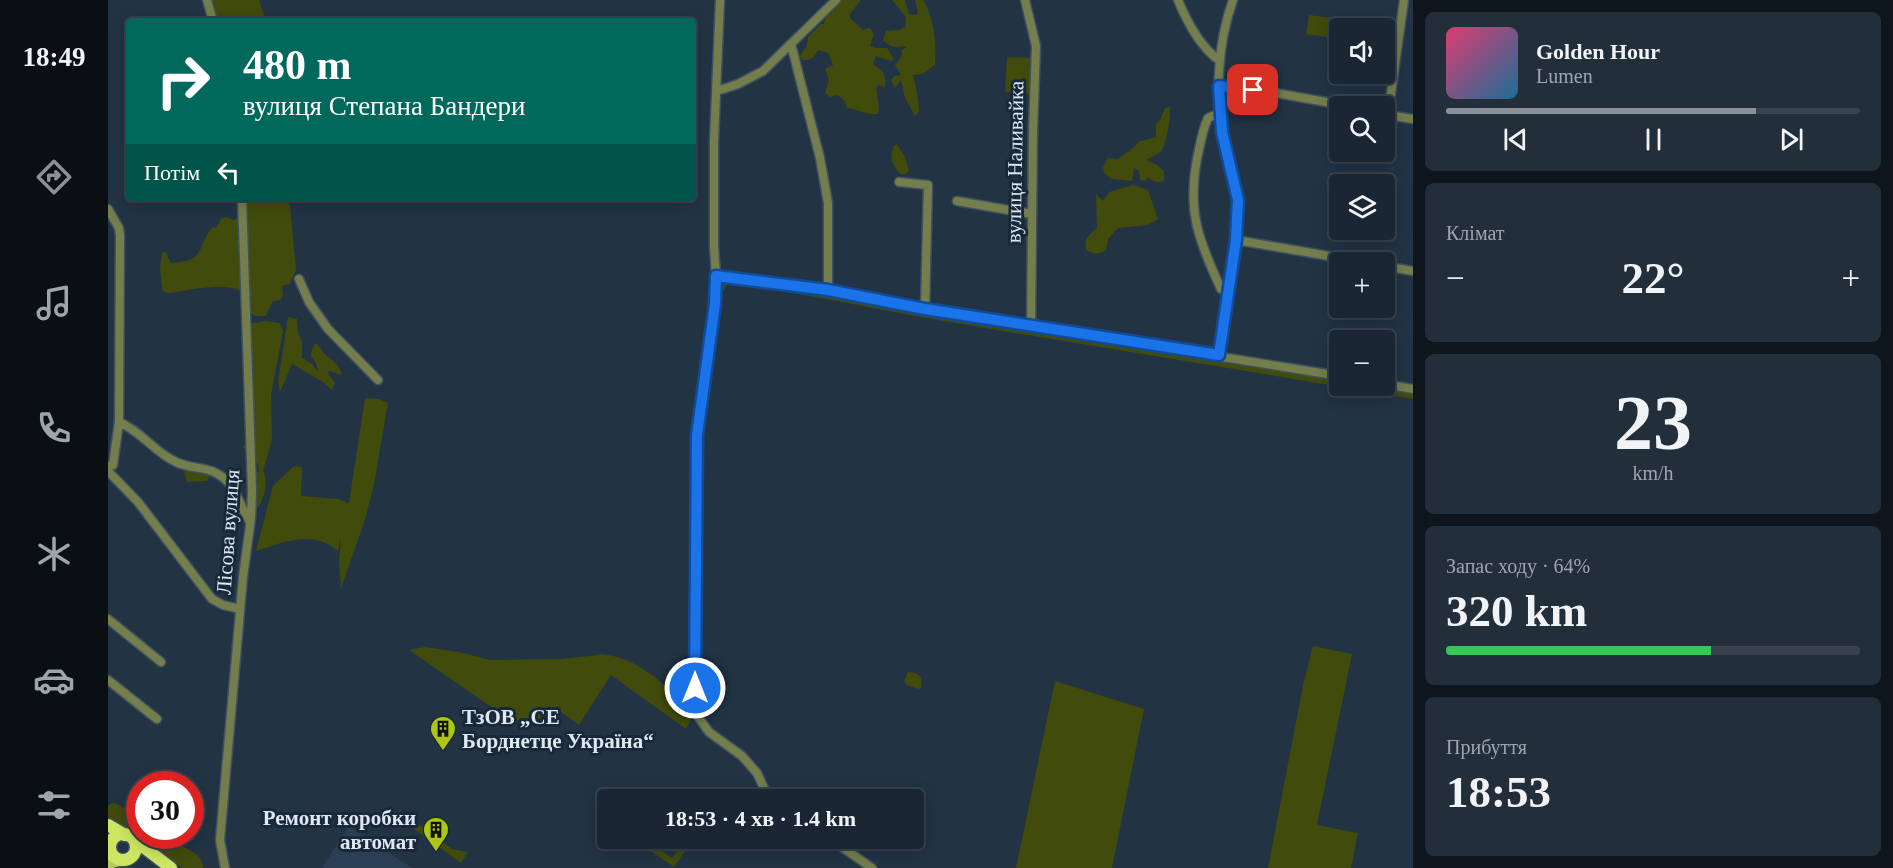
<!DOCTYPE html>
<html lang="uk">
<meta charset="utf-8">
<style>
body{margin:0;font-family:Georgia,serif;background:#232e3b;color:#f1f3f6;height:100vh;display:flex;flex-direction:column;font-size:22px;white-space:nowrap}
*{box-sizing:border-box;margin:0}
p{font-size:20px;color:#9fa5ac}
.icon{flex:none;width:33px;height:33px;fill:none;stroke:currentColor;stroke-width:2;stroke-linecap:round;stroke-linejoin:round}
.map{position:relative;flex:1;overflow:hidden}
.panel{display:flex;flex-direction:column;gap:12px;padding:12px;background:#0e151c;width:480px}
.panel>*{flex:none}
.hud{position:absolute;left:18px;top:18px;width:570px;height:183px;border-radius:6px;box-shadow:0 3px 15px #0003,0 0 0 2px #38434e;background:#00695c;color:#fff;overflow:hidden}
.tools{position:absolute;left:1221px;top:18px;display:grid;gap:12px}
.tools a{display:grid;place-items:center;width:66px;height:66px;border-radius:6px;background:#1a2633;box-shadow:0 3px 15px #0003,0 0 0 2px #38434e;font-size:30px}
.speed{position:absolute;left:18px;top:771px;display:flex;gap:12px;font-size:30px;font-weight:700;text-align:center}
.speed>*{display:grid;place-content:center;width:78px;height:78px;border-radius:50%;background:#1a2633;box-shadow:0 3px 15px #0003,0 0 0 2px #38434e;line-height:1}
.speed .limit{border:9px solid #d22;background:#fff;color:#111}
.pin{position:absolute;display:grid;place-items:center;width:51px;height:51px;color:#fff;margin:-26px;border-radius:12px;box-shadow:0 3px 9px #0006}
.me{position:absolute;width:66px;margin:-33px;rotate:0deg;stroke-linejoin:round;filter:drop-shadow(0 0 4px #0008)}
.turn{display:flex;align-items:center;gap:21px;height:126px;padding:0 18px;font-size:27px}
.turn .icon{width:78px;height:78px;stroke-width:2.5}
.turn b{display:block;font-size:42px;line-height:51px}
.then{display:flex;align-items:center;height:57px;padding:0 18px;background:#0003;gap:12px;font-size:22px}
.big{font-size:45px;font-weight:700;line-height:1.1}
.panel .card{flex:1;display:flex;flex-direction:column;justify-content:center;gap:9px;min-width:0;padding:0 21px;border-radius:9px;background:#232e3b}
.panel .dial{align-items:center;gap:0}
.dial b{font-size:78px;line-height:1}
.song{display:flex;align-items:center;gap:18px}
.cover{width:72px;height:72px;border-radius:9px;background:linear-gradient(135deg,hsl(340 70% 55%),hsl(200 70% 35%))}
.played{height:6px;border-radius:3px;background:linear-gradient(90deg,#8c9099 75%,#38434e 75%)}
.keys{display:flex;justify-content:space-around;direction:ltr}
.heat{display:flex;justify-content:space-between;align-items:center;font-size:33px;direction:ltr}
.charge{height:9px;border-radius:4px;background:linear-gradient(90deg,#34c759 64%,#38434e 0)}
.trip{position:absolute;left:489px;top:789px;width:327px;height:60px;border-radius:6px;background:#1a2633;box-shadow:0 3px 15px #0003,0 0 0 2px #38434e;font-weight:700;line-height:60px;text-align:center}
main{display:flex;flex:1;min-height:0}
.menu{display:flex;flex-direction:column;width:108px;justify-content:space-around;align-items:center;background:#0a0f14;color:#9fa5ac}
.menu .icon{width:42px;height:42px}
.menu .on{color:#8c9099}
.menu b{font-size:27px;color:#f1f3f6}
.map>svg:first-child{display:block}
</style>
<main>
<nav class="menu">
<b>18:49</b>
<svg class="icon on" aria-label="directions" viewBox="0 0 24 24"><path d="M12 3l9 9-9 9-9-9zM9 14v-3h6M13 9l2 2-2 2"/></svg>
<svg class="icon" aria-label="music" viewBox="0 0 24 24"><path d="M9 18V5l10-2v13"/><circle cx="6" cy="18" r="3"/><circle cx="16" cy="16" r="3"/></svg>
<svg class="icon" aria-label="phone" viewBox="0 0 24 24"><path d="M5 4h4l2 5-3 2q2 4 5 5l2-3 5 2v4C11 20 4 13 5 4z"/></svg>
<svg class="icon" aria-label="climate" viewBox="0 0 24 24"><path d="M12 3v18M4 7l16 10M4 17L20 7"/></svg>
<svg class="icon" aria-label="car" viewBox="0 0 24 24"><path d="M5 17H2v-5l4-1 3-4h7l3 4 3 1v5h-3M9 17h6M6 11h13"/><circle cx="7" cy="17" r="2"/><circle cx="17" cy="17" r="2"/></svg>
<svg class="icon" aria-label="filters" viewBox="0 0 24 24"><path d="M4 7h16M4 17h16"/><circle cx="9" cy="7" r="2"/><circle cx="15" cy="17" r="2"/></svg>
</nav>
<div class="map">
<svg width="1305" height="868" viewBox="0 0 1305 868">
<rect width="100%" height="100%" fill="#234"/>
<!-- built -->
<path fill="#2a3e54" d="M241 826 304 868H214Z"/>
<!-- green -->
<path fill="#414b0c" d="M101 0H151L158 21H107Z
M732 0H753L742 14V18L755 30 762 28 766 34 762 46 768 48H779L786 59 783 61 768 56 765 64C774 70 780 76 777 87L771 85 768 87 771 107 770 114C759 116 750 109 739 108L736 100 729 95 722 97 717 93 721 80 717 69 725 65 720 53 710 50C706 58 703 61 694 60L692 56 699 45 700 37 713 24H716L718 16 724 12Z
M784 0H797L801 14 808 15 810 12 807 0H815C827 19 828 42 827 65L815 74 805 75C808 88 811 99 811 112L807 116 797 98 793 80 787 88 783 81 786 76 793 75 787 65 793 58 794 50 799 47 796 46C787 48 782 47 775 40L778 31 791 30 797 27 798 17Z
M1201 15 1239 20 1238 28H1232L1231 39 1198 34Z
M899 57 926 58 924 94 897 92Z
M1062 107C1063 117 1059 141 1054 150 1050 155 1043 157 1038 160L1049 165 1056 171V181C1049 183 1045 182 1040 177L1037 181 1032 180 1031 171 1026 168 1024 181 1004 179 996 173 995 167 1000 158 1010 159C1016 154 1027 148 1030 142L1048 137V124L1052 120 1057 108Z
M789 144 797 157 801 171 797 174H792C784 164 781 158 786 146Z
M1025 185 1040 190 1050 219 1040 225 1010 228 1000 239 998 250C990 255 986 254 978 250 976 238 980 236 989 228L988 194 995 201 1001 192Z
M132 198H178L182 205 188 270 181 284 174 286 175 296 172 300 165 301 158 316H147L141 312C140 303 137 292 128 289 113 283 78 290 62 293L56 292 54 289 52 267 54 253 58 252 62 262C70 265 62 263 71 262 98 260 90 242 105 227L108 228 113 219 118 217 126 220 131 215Z
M617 282 696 291 803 311 1231 379 1232 386H1269L1305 392V399C1153 373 1001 349 848 323 781 312 715 297 648 287L619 285 614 293 608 331 612 287Z
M180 317 189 319 190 332 194 342V358L204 364 210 372 208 363 203 356 204 349 207 344H209C212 347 213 350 216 353 223 360 231 364 234 374L232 375 223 371 219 372 227 383 224 390 215 382 184 364 172 392 170 382Z
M156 321 172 323 175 331 163 395 164 440 155 471C161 479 156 503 148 509L147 489 150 482 147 474 151 471 150 464 135 447 140 441 141 324Z
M257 398 271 399 280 403 266 485 256 523 233 588 231 562 233 537 230 551C204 529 176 542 148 551L165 486 186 466 194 467 193 496 231 499 241 503Z
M83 467 102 475 99 481 79 482 76 472Z
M1205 646 1244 654 1209 825 1250 833 1243 868H1160L1195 686Z
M317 647 351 652 382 660 453 659 490 655 489 654C531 655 557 687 587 712L578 729 503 675 471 725 449 709 425 722 402 720 301 650Z
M800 672C812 672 815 677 813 688L810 689 799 685 796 681Z
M947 681 1036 709 1004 868H908Z
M4 803 9 804 31 818 32 836H58L68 839 70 845C82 850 95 854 95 868H74L0 817V806Z
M291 810 344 849 360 852 353 863 288 816Z
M525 839H535L564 858 578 839H585L566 867Z"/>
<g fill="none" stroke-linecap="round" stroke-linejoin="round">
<defs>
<path id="minor" d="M99 0 105 21
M612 0 606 141V247L609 290 589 435 587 688 591 718 601 732 634 756 649 773 660 797 663 800
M917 0 928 46 925 131 923 326
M1070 0C1079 22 1092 47 1112 61
M1296 0 1280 115 1305 119
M683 44 712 158 720 203V290
M1111 86 1162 92 1240 106
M609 91 630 84 655 71 728 0
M1112 113 1100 118C1094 131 1092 145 1089 159 1079 212 1091 241 1113 289L1121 291
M791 182 820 185 817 309
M849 201 924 214
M0 209 11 228 12 235 11 422 5 465 0 466
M1128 240 1256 262
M1276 266 1305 271
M608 276 720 290 817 309 1232 376
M191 279 201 302 220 329 270 380
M1111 355C1118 306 1132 251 1130 202 1129 180 1119 157 1115 135 1107 91 1110 42 1125 0
M1276 384 1305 389
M11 422C33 431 46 452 68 462 87 471 101 464 119 481 130 492 133 509 142 522
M0 471 30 502 104 599 115 605 132 609
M0 619 53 662
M0 680 49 719
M721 838 764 868
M117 868 112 840 135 577 143 518 144 490 134 198"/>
<path id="major" d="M0 852 2 847
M0 864 15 860"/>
<path id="highway" d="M0 825 17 835
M2 847a13 13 0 1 1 26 0a13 13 0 1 1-26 0Z
M25 839 63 868"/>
</defs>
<!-- minor casing -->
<use href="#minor" stroke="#405060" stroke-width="11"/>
<!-- major casing -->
<use href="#major" stroke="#405060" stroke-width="14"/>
<!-- highway casing -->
<use href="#highway" stroke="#405060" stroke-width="15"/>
<!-- minor -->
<use href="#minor" stroke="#737e4c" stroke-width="8"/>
<!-- major -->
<use href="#major" stroke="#b4c95e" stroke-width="10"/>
<!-- highway -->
<use href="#highway" stroke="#cee763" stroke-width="12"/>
</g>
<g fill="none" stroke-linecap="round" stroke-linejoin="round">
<defs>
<path id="route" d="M587 688 589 435 607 304 608 276 720 290 817 309 1111 355 1128 240 1130 200 1114 132 1111 86 1145 90"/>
</defs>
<!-- route casing -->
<use href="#route" stroke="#114b97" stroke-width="15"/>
<!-- route -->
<use href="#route" stroke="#1a73e8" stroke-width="10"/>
</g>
<!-- icons -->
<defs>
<symbol id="building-pin" viewBox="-11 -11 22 30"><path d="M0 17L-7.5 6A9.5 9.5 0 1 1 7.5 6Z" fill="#acc611" stroke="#192939"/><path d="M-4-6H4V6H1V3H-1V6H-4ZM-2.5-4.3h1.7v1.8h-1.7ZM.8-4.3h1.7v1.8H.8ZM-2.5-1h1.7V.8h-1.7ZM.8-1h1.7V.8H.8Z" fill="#111"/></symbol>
</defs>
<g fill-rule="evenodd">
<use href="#building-pin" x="320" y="714" width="30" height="40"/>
<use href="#building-pin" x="313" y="815" width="30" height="40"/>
</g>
<g text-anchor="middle" stroke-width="6" stroke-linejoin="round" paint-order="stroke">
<!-- street labels -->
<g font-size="21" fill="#dee8f3" stroke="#192939">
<text transform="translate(907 162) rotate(-89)" y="7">вулиця Наливайка</text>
<text transform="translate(120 532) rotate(-86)" y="7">Лісова вулиця</text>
</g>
<!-- poi labels -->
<g font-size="21" font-weight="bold" fill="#dee8f3" stroke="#192939" text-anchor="start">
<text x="354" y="724">ТзОВ „СЕ<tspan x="354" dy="24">Борднетце Україна“</tspan></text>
<text x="308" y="825" text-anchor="end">Ремонт коробки<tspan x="308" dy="24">автомат</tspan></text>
</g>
</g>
</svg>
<div class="tools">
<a><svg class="icon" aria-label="sound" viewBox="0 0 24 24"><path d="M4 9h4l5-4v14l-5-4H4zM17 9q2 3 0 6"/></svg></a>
<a><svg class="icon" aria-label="search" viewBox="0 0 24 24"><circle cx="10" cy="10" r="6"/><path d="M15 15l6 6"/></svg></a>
<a><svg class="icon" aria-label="layers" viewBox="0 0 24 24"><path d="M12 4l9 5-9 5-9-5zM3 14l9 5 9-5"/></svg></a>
<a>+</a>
<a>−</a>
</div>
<div class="speed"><div class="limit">30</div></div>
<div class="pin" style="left:1145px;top:90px;background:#d93025"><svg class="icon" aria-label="arrive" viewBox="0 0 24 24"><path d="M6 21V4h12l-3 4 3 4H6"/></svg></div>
<svg class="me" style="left:587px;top:688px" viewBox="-20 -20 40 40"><circle r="17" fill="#1a73e8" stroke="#fff" stroke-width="3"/><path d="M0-11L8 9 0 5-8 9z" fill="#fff"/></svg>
<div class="trip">18:53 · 4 хв · 1.4 km</div>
<div class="hud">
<div class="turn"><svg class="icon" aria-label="right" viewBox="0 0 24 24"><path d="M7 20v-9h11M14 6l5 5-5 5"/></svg><div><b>480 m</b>вулиця Степана Бандери</div></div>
<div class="then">Потім<svg class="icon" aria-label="left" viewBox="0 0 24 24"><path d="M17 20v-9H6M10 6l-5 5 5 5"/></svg></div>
</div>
</div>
<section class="panel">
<div class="card">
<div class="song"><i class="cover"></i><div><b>Golden Hour</b><p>Lumen</p></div></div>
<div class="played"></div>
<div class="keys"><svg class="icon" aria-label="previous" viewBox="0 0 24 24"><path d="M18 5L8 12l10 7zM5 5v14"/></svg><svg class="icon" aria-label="pause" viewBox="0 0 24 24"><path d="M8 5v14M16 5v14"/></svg><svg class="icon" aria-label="next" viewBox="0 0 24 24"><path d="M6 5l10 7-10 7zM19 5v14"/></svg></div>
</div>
<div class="card"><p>Клімат</p>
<div class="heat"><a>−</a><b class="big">22°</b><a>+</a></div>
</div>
<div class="card dial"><b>23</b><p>km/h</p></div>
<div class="card"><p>Запас ходу · 64%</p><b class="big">320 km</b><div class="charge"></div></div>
<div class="card"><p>Прибуття</p><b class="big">18:53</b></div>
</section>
</main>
